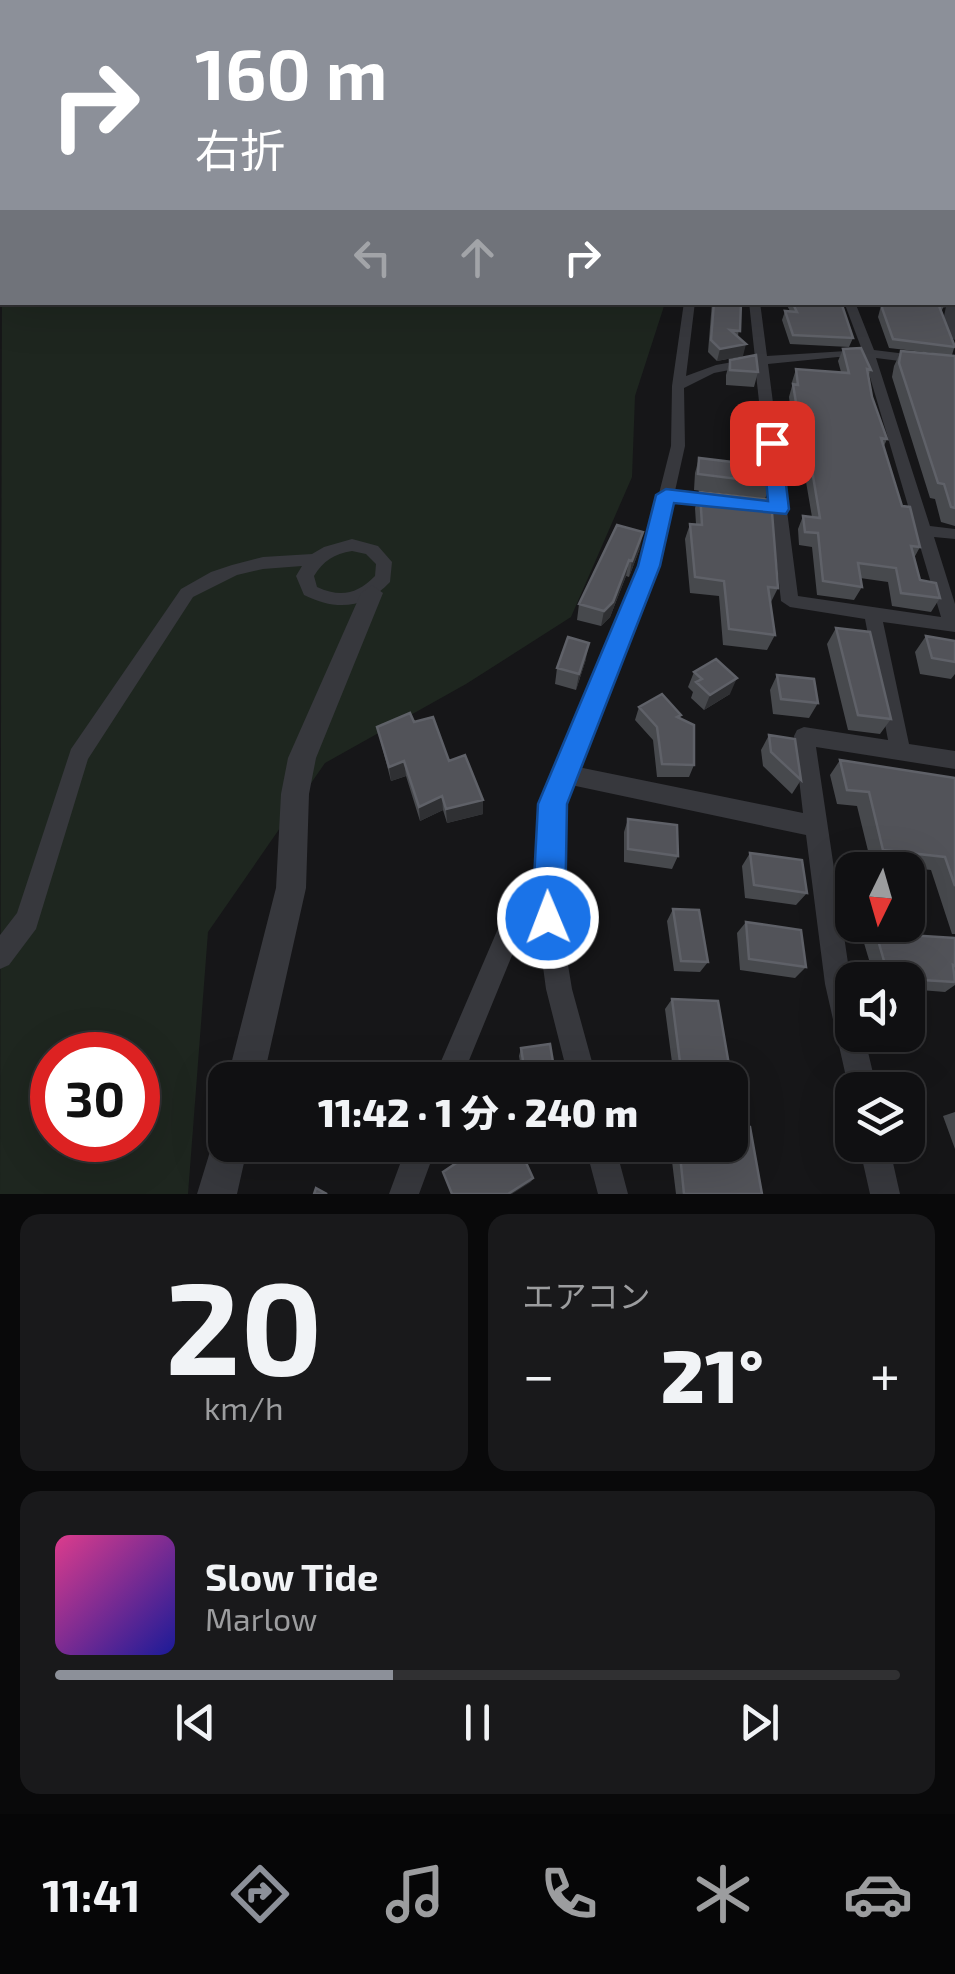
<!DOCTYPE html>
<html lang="ja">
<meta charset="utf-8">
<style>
body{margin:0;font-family:"Exo 2","Noto Sans JP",sans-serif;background:#19191b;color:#f1f3f6;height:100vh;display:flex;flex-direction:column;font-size:38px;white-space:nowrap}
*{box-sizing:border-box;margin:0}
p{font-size:32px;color:#9c9d9f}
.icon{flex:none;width:55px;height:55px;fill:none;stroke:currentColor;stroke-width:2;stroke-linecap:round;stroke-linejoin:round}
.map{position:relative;height:1194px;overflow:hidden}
.drawer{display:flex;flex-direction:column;gap:20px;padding:20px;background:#09090a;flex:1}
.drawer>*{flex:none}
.hud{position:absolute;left:0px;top:0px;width:955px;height:305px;box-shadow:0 10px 40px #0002,0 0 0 2px #303032;background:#8c9099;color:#fff;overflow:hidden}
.needle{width:65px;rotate:185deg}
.controls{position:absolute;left:835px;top:852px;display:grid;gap:20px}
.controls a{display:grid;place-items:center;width:90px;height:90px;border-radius:20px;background:#101012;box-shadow:0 10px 40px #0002,0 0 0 2px #303032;font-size:50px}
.speed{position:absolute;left:30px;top:1032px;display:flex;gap:20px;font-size:50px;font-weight:700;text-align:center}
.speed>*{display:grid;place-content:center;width:130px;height:130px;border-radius:50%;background:#101012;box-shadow:0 10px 40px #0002,0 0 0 2px #303032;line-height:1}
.speed .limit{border:15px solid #d22;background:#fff;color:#111}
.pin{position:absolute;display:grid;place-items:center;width:85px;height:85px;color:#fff;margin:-42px;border-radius:20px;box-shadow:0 5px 15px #0006}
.me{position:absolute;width:110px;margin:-55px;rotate:359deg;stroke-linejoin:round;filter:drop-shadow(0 0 8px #0008)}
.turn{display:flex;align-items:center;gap:35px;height:210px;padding:0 30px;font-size:45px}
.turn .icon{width:130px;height:130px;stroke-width:2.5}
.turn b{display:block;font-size:70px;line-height:85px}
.lanes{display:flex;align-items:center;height:95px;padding:0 30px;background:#0003;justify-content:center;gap:50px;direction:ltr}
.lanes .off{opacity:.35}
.big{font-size:75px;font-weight:800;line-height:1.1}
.drawer .tile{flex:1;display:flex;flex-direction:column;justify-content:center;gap:15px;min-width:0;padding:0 35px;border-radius:20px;background:#19191b}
.drawer .dial{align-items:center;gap:0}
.dial b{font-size:130px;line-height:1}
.song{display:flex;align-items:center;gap:30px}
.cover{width:120px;height:120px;border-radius:15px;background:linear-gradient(135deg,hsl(330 70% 55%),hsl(240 70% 35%))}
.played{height:10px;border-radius:5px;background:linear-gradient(90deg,#8c9099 40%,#303032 40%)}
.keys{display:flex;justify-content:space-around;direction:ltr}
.heat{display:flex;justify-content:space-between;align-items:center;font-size:55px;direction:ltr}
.drawer .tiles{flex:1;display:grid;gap:20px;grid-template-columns:1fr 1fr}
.tile:last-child{grid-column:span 2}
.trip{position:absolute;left:208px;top:1062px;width:540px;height:100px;border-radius:20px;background:#101012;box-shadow:0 10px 40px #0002,0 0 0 2px #303032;font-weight:800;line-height:100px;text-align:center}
.menu{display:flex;height:160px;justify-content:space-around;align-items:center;background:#060607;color:#9c9d9f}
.menu .icon{width:70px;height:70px}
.menu .selected{color:#8c9099}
.menu b{font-size:45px;color:#f1f3f6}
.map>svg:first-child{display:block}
</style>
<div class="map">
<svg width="955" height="1194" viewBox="0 0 955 1194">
<rect width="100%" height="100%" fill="#161618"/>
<!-- green -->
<path fill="#1e261f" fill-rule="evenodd" d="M2 267V302L665 303 635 396 632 477 571 617 466 684 325 763 208 932 188 1194H0ZM52 1055H138V1140H52Z"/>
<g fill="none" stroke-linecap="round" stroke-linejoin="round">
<!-- minor -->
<path fill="#37383d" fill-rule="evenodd" d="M952 218H955V224H952Z
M952 278 955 279V285H952Z
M684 302H695L686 376 716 365 755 358 749 302H760L767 356 862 350 844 302H855L874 350 955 360V368L876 358 930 526 955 529V539L934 537 955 604V632L883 622 909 744 955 751V769L816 747 852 990V1035H864L877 1090H852V1099L849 1090 825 984 806 835 571 785 563 804 560 917 572 989 597 1080H569L546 989 538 930 522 931 461 1080H433L506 910 536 905 541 804 641 565 671 446 672 386ZM838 357H864L941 617 798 596 768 364ZM755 365 781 601 790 607 865 619 888 740 804 727 797 730 794 736 803 813 578 767 657 565 672 501 719 507 727 502 719 497 675 491 685 446 684 388 714 373Z
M352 539 378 546 392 562 390 582C365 609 336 611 304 595L296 576 302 566 263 569 237 575 193 597 88 759 36 929 9 965 0 969V935L17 913 71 749 181 589 211 572 232 565 263 557 312 554 324 547ZM352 551 366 554 376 564 375 576C357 594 341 598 317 587L314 576C323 561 334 554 352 551Z
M407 1145H437L419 1194H389Z
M585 1145H615L628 1194H598Z
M859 1145H889L900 1194H870Z"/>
<!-- tertiary -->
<path fill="#37383d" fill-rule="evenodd" d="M952 240 955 241V250L952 249Z
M952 293H955V340L947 335 944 316 947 302H952Z
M372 585 383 593 316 758 309 794 306 888 263 1080H227L276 888 281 794 288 758 361 593Z
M225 1128V1145H248L237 1194H197L216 1132Z"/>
</g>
<!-- wall -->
<path fill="#47494d" d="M712 302H741L738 337 743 356 717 361 708 352Z
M785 302H841L853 338 849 347 790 344 782 320 785 311H790Z
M882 302H943L944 306 941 312 955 345 952 355 955 356V526L941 522 935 499 930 498 892 377 894 366 901 351 941 354 889 348 878 317Z
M843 349 871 370 868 376 872 397 887 439 884 446 902 506 920 547 914 558 920 580 940 598 931 612 892 606 888 582 860 578 862 587 854 600 817 595 812 547 799 545 798 529 803 516 812 517 796 423 792 422 789 397 792 386V382L796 369 841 372 838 361Z
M730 360 758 372 754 387 726 385V375Z
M739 411 771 483 765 499 694 490 695 473 699 458 736 462 734 427Z
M700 492 778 588 770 604 775 635 767 650 723 645 719 596 690 593 685 539 690 524H696L695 508Z
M640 548 629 577 626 576 610 617 601 626 577 620 579 604Z
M836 628 891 719 880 734 848 730 827 644Z
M926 636 955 641V674L951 679 920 674 915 652Z
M586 659 576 690 555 684 557 668Z
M694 672 730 694 704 710 691 698 693 692 688 687Z
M777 675 818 703 809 718 773 714 770 690Z
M639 707 681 715 680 718 694 765 689 777H657L653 740 635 720Z
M414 722 483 800V814L447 823 443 810 420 821 406 776 391 781 377 727Z
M769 735 801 780 792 794 763 766 761 750Z
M840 760 955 778V934H952L931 870 871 863 857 806 837 804 830 775Z
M628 819 678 856 672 869 624 862V832Z
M750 853 807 893 796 905 745 898 742 866Z
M673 909 708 962 700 972 674 971 667 921Z
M746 922 806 967 795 978 740 970 737 933Z
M876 933 955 938V985L945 992 908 989V980H875L864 943Z
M672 999 729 1065 720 1072 673 1070 665 1009Z
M521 1048 556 1080H523L519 1056Z
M955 1112V1149L943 1116Z
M670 1145H730L762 1194H676Z"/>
<!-- shaded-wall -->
<path fill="#2f3033" d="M746 344 743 356 717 361 720 349Z
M643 532 640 548 629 577 632 561Z
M629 560 626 576 610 617 601 626 604 611Z
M589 643 586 659 576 690 579 674Z
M737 678 730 694 704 710 710 695Z
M404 761 406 776 391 781 389 767Z
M442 796 443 810 420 821 419 807Z
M483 800V814L447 823 446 809Z
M533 1178 531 1182 512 1194H508Z"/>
<!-- building -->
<path fill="#525359" stroke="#5f6168" stroke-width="2.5" d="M952 187 953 189H955V209H952Z
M714 302H741L740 331 730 330 746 344 720 349 711 340Z
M792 302H841L853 338 793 335 785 311 797 312Z
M883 302H943L944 306H939L955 347 893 339 882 308Z
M861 348 871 370 867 369 872 397 887 439 881 438 902 506 910 507 920 547 911 546 920 580 936 583 940 598 901 593 896 568 858 563 862 587 823 581 818 533 805 532 803 516 820 518 806 434 801 410 797 409 793 384 798 385 796 369 849 373 843 349Z
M901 351 955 356V508L951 507 944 484 938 483 899 363Z
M756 355 758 372 730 370V360Z
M739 411 763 414 771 483 698 474 699 458 741 463Z
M700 492 771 500 778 588 768 587 775 635 729 629 724 581 695 577 690 524 702 525Z
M617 525 643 532 632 561 629 560 613 602 604 611 579 604Z
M836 628 870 632 891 719 858 715Z
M926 636 955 641V662L932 658Z
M568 637 589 643 579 674 557 668Z
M716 659 737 678 710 695 696 682 702 679 694 672Z
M777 675 814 679 818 703 781 699Z
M662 694 681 715 677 717 694 725V765L662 764 657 727 639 707Z
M410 713 414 722 433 717 449 761 465 755 483 800 446 809 442 796 419 807 404 761 389 767 377 727Z
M769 735 795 739 801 780 771 752Z
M840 760 955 778V886L945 857 883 850 869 792 847 790Z
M628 819 677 825 678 856 628 849Z
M750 853 802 860 807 893 754 885Z
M673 909 699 910 708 962 681 961Z
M746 922 801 930 806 967 749 959Z
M876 933 955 938V966L953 965 955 982 889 978Z
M672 999 718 1001 729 1065 680 1062Z
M550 1044 556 1080H526L521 1048Z
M730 1126 750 1127 762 1194H684L679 1145H730Z
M483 1145H518L533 1178 508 1194H452L443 1172Z
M316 1188 327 1194H314Z"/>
<!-- sky -->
<linearGradient id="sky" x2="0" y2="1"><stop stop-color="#0c0c0d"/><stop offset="0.45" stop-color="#363c48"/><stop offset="1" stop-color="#363c48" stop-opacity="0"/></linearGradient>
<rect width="955" height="304" fill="url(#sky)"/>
<!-- route -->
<path fill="#1a73e8" stroke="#114b97" stroke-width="2.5" d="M772 438 781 443 789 509 786 514 674 503 660 566 567 804 565 918 560 929 548 934 537 929 532 918 538 804 638 566 656 495 666 489 768 501 763 443Z"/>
</svg>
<div class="controls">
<a><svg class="needle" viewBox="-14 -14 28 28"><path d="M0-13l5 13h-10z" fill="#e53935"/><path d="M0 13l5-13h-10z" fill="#9c9d9f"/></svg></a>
<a><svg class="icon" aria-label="sound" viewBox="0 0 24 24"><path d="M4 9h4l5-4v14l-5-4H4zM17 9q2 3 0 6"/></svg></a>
<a><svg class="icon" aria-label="layers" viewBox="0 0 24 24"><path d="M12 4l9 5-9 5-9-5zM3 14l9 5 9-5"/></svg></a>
</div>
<div class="speed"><div class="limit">30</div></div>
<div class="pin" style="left:772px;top:443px;background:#d93025"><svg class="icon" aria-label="arrive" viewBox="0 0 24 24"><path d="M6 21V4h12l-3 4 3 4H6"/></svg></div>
<svg class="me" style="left:548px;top:918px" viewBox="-20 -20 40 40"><circle r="17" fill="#1a73e8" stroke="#fff" stroke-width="3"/><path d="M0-11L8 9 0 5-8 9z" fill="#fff"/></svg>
<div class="trip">11:42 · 1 分 · 240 m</div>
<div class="hud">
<div class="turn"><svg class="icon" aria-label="right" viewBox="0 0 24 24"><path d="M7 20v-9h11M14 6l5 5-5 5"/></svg><div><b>160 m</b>右折</div></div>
<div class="lanes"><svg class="icon off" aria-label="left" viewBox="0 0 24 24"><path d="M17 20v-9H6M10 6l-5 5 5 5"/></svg><svg class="icon off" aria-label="ahead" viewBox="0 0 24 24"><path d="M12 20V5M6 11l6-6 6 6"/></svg><svg class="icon" aria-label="right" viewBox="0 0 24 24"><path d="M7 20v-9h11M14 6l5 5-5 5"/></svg></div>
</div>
</div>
<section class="drawer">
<div class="tiles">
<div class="tile dial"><b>20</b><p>km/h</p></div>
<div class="tile"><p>エアコン</p>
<div class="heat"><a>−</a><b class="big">21°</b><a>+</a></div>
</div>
<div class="tile">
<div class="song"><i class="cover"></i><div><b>Slow Tide</b><p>Marlow</p></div></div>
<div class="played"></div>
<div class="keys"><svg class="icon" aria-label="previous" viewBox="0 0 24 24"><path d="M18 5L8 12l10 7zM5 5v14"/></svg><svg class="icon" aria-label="pause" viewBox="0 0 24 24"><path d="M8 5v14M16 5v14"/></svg><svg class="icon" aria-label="next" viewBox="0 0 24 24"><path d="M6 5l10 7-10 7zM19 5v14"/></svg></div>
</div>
</div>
</section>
<nav class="menu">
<b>11:41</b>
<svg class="icon selected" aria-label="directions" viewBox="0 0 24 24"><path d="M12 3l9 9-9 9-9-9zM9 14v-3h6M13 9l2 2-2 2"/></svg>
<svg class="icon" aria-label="music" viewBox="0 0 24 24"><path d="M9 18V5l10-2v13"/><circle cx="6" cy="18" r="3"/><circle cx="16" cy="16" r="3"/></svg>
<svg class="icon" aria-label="phone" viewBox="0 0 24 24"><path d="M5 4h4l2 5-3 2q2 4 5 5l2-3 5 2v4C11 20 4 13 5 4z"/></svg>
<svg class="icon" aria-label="climate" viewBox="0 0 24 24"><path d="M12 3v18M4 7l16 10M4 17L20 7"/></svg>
<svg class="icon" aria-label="car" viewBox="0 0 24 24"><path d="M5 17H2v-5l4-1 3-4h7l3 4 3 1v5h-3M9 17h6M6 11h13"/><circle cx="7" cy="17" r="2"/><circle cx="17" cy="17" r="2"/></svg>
</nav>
